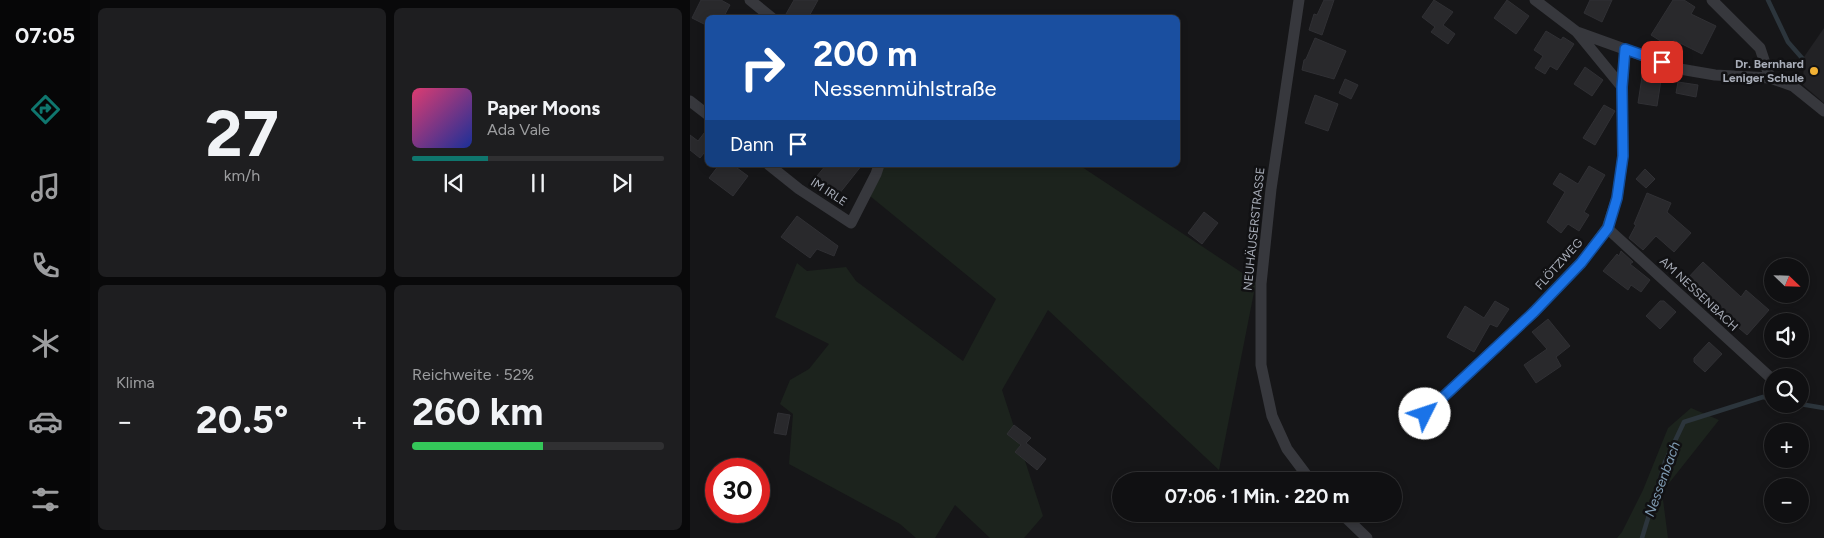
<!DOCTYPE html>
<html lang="de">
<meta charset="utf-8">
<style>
body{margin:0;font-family:Figtree,sans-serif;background:#1e1e20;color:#f1f3f6;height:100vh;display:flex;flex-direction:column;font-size:19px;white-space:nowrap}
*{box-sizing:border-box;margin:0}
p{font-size:16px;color:#9c9d9f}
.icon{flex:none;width:28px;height:28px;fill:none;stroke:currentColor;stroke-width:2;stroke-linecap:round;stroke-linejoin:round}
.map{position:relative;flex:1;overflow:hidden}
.side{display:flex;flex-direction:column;gap:8px;padding:8px;background:#09090a;width:600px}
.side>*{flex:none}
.hud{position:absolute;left:15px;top:15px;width:475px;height:152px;border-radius:8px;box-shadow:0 2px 8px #0003,0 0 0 1px #303032;background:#1a4fa0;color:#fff;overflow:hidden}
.needle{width:32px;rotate:113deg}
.buttons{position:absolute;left:1074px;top:258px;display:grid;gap:10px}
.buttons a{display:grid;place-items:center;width:45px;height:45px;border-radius:50%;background:#101012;box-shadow:0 2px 8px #0003,0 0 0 1px #303032;font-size:25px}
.speed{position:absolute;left:15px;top:458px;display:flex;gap:10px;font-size:25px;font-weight:700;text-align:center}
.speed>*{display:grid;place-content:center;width:65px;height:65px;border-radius:50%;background:#101012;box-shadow:0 2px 8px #0003,0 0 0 1px #303032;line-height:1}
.speed .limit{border:8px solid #d22;background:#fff;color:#111}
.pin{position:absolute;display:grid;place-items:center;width:42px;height:42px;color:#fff;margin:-21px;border-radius:10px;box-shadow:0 2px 8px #0006}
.me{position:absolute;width:55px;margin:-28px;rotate:49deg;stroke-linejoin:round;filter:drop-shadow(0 0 4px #0008)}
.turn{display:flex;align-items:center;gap:18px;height:105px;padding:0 25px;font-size:22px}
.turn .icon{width:65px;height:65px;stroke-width:2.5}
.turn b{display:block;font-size:35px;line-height:42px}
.then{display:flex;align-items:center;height:48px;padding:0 25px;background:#0003;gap:10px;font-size:19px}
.big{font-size:38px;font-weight:700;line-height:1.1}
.side .widget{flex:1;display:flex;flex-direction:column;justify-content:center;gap:8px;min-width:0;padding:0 18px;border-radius:8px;background:#1e1e20}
.side .dial{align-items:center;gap:0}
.dial b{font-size:65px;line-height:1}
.song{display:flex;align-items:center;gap:15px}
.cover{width:60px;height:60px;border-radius:8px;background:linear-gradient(135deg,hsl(340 70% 55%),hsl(230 70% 35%))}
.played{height:5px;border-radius:2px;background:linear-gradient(90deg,#0f766e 30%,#303032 30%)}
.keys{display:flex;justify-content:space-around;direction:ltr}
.heat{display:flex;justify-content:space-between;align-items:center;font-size:28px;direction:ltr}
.charge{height:8px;border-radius:4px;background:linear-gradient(90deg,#34c759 52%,#303032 0)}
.side .tiles{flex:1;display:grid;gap:8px;grid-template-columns:repeat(2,1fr)}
.trip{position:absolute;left:422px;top:472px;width:290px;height:50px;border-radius:25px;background:#101012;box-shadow:0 2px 8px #0003,0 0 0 1px #303032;font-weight:700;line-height:50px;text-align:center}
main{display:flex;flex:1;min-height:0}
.tabs{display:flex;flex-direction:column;width:90px;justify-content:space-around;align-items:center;background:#060607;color:#9c9d9f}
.tabs .icon{width:35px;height:35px}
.tabs .selected{color:#0f766e}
.tabs b{font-size:22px;color:#f1f3f6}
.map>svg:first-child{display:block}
</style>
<main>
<nav class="tabs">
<b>07:05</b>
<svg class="icon selected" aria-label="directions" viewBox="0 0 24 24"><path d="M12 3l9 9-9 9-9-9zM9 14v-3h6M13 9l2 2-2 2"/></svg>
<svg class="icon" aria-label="music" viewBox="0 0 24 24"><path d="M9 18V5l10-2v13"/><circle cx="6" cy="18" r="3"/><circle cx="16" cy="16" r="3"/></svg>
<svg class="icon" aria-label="phone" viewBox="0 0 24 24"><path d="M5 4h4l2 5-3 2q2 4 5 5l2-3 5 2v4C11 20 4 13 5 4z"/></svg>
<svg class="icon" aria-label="climate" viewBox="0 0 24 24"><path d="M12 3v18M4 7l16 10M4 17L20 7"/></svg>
<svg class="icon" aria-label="car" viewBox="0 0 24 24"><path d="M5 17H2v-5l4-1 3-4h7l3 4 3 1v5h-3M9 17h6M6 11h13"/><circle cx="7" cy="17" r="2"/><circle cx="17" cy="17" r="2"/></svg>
<svg class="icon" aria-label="filters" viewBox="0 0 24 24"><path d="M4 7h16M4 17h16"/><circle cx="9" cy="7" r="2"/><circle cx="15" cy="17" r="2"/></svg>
</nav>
<section class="side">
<div class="tiles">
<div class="widget dial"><b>27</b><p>km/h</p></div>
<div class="widget">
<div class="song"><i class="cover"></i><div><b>Paper Moons</b><p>Ada Vale</p></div></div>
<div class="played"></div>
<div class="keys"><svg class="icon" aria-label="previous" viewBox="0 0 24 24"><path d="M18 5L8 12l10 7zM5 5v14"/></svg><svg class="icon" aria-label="pause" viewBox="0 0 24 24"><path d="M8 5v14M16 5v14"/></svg><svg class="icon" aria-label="next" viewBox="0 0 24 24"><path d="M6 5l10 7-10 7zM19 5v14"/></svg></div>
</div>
<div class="widget"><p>Klima</p>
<div class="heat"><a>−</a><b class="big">20.5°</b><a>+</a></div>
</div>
<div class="widget"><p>Reichweite · 52%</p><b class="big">260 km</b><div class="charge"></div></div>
</div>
</section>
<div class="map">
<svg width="1134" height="538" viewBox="0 0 1134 538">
<rect width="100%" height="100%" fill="#161618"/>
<!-- built -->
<path fill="#222225" d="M1134 28V103L1113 85 1114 57Z"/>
<!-- green -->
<path fill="#1c231d" d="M192 165H389L566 282 529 470 358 310 312 390 353 516 334 538H300L265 505 245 538H226L210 524 99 464 103 414 90 404 100 380 119 369 139 344 85 317 107 263 117 271 156 267 166 281 273 361 306 299 180 196Z
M1001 408 1029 420 972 492 978 538H927L932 532 953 490 978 428Z"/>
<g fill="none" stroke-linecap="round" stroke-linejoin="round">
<!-- stream -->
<path stroke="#2c353c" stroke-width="4.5" d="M1078 0 1098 42 1112 58
M1110 404 1134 408
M952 538 975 462 994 422 1073 397 1082 399"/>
</g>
<!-- building -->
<path fill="#29292c" stroke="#303034" d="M11 0H31L40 5 33 18H18V26L2 18Z
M104 0H128L118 18H102L96 14Z
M634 0H644L632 35 619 30 624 14 627 15Z
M744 0 763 12 753 25 765 34 758 44 741 32 745 27 732 17Z
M817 0 839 16 826 34 804 18Z
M900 0H922L912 22 894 13Z
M983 0H994L1005 7 1001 14 1026 26 1012 54 984 40 980 47 961 35Z
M856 31 871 40 873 37 884 44 867 70 860 66 855 74 845 68 853 56 844 50Z
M625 38 656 51 644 79 612 70 614 60 616 59Z
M895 67 913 80 902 96 884 84Z
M952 77 971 80 967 106 948 103Z
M655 79 668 85 661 99 649 93Z
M988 82 1008 85 1006 97 986 93Z
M625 95 648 104 638 131 615 123Z
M914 105 925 111 905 145 893 138Z
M18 128V148L10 158 0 150V135L8 141Z
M29 165H43L58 176 43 196 19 178Z
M136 165H172L149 194 127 176Z
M899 166 915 175 894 212 899 215 889 231 878 224 871 233 857 222 875 192 863 184 870 173 888 184Z
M955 169 965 179 956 188 946 179Z
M957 193 981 203 977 212 1001 233 984 252 966 236 953 250 939 238 946 225 944 224Z
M514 212 528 223 512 244 498 233Z
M107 216 148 246 144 256 127 249 120 258 91 237Z
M931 251 943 262 940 264 960 280 951 292 941 285 938 290 913 271 927 254 929 256Z
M1013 262 1051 297 1056 290 1079 310 1057 335 995 281Z
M805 301 819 309 807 327 800 324 784 352 757 337 775 306 794 318Z
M970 301H974L986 312 970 329 956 316Z
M858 319 880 346 866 357 871 366 846 383 834 365 857 349 842 332Z
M1019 342 1032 354 1015 372 1004 362V358Z
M88 413 100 415 96 435 84 433Z
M324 425 341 438 336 443 356 459 347 470 325 452 331 445 317 434Z"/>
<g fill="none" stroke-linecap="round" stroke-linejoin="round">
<!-- minor -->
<path stroke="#37383d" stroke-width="11" d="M60 0 82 18
M609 0 581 189 571 284V365L582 416 597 449 621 481
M845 0 887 32 990 69 1025 75 1080 78 1103 86 1134 111
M1022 0 1070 48 1080 78
M932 87 935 49
M0 101 18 115
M79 165 109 189 161 223 186 174 189 165
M917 228 1082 379
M735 414 844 312 891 263 917 228 927 198 933 156 932 87 887 32
M652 514 677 538"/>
</g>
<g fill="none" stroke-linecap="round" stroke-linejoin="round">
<defs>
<path id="route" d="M735 414 844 312 891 263 918 228 927 198 933 156 932 87 935 49 972 62"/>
</defs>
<!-- route casing -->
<use href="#route" stroke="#114b97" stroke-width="12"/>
<!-- route -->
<use href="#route" stroke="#1a73e8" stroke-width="9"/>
</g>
<!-- markers -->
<circle fill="#f2b134" stroke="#111113" stroke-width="2" cx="1124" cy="71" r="5"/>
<g text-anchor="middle" stroke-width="5" stroke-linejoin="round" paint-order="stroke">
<!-- poi labels -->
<g font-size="12" font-weight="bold" fill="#a8adb8" stroke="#111113" text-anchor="end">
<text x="1114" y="68">Dr. Bernhard<tspan x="1114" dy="14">Leniger Schule</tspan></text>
</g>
<!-- street labels -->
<g font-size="12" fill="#a8adb8" stroke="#111113">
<text transform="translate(139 192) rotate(33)" y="4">IM IRLE</text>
<text transform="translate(564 229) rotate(-84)" y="4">NEUHÄUSERSTRASSE</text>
<text transform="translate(869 264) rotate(-48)" y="4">FLÖTZWEG</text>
<text transform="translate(1009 294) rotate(43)" y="4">AM NESSENBACH</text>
</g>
<!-- water labels -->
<g font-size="14" font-style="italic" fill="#7f9bb3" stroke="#111113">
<text transform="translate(972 479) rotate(-70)" y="5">Nessenbach</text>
</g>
</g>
</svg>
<div class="buttons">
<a><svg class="needle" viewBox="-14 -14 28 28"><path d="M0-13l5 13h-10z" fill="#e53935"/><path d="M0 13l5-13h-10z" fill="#9c9d9f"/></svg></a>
<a><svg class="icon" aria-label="sound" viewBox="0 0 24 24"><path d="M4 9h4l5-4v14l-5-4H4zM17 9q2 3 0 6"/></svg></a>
<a><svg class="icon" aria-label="search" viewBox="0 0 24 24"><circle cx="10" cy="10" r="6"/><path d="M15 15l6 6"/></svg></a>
<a>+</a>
<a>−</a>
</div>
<div class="speed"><div class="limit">30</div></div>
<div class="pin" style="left:972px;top:62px;background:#d93025"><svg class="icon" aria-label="arrive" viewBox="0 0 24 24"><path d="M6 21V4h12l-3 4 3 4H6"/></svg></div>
<svg class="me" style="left:735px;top:414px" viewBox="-20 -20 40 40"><circle r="19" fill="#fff"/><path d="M0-13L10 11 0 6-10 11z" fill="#1a73e8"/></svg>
<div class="trip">07:06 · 1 Min. · 220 m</div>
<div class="hud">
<div class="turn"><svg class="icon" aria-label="right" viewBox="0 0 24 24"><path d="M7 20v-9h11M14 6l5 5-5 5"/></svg><div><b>200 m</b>Nessenmühlstraße</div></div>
<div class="then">Dann<svg class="icon" aria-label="arrive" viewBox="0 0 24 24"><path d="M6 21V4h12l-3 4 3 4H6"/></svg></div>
</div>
</div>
</main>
